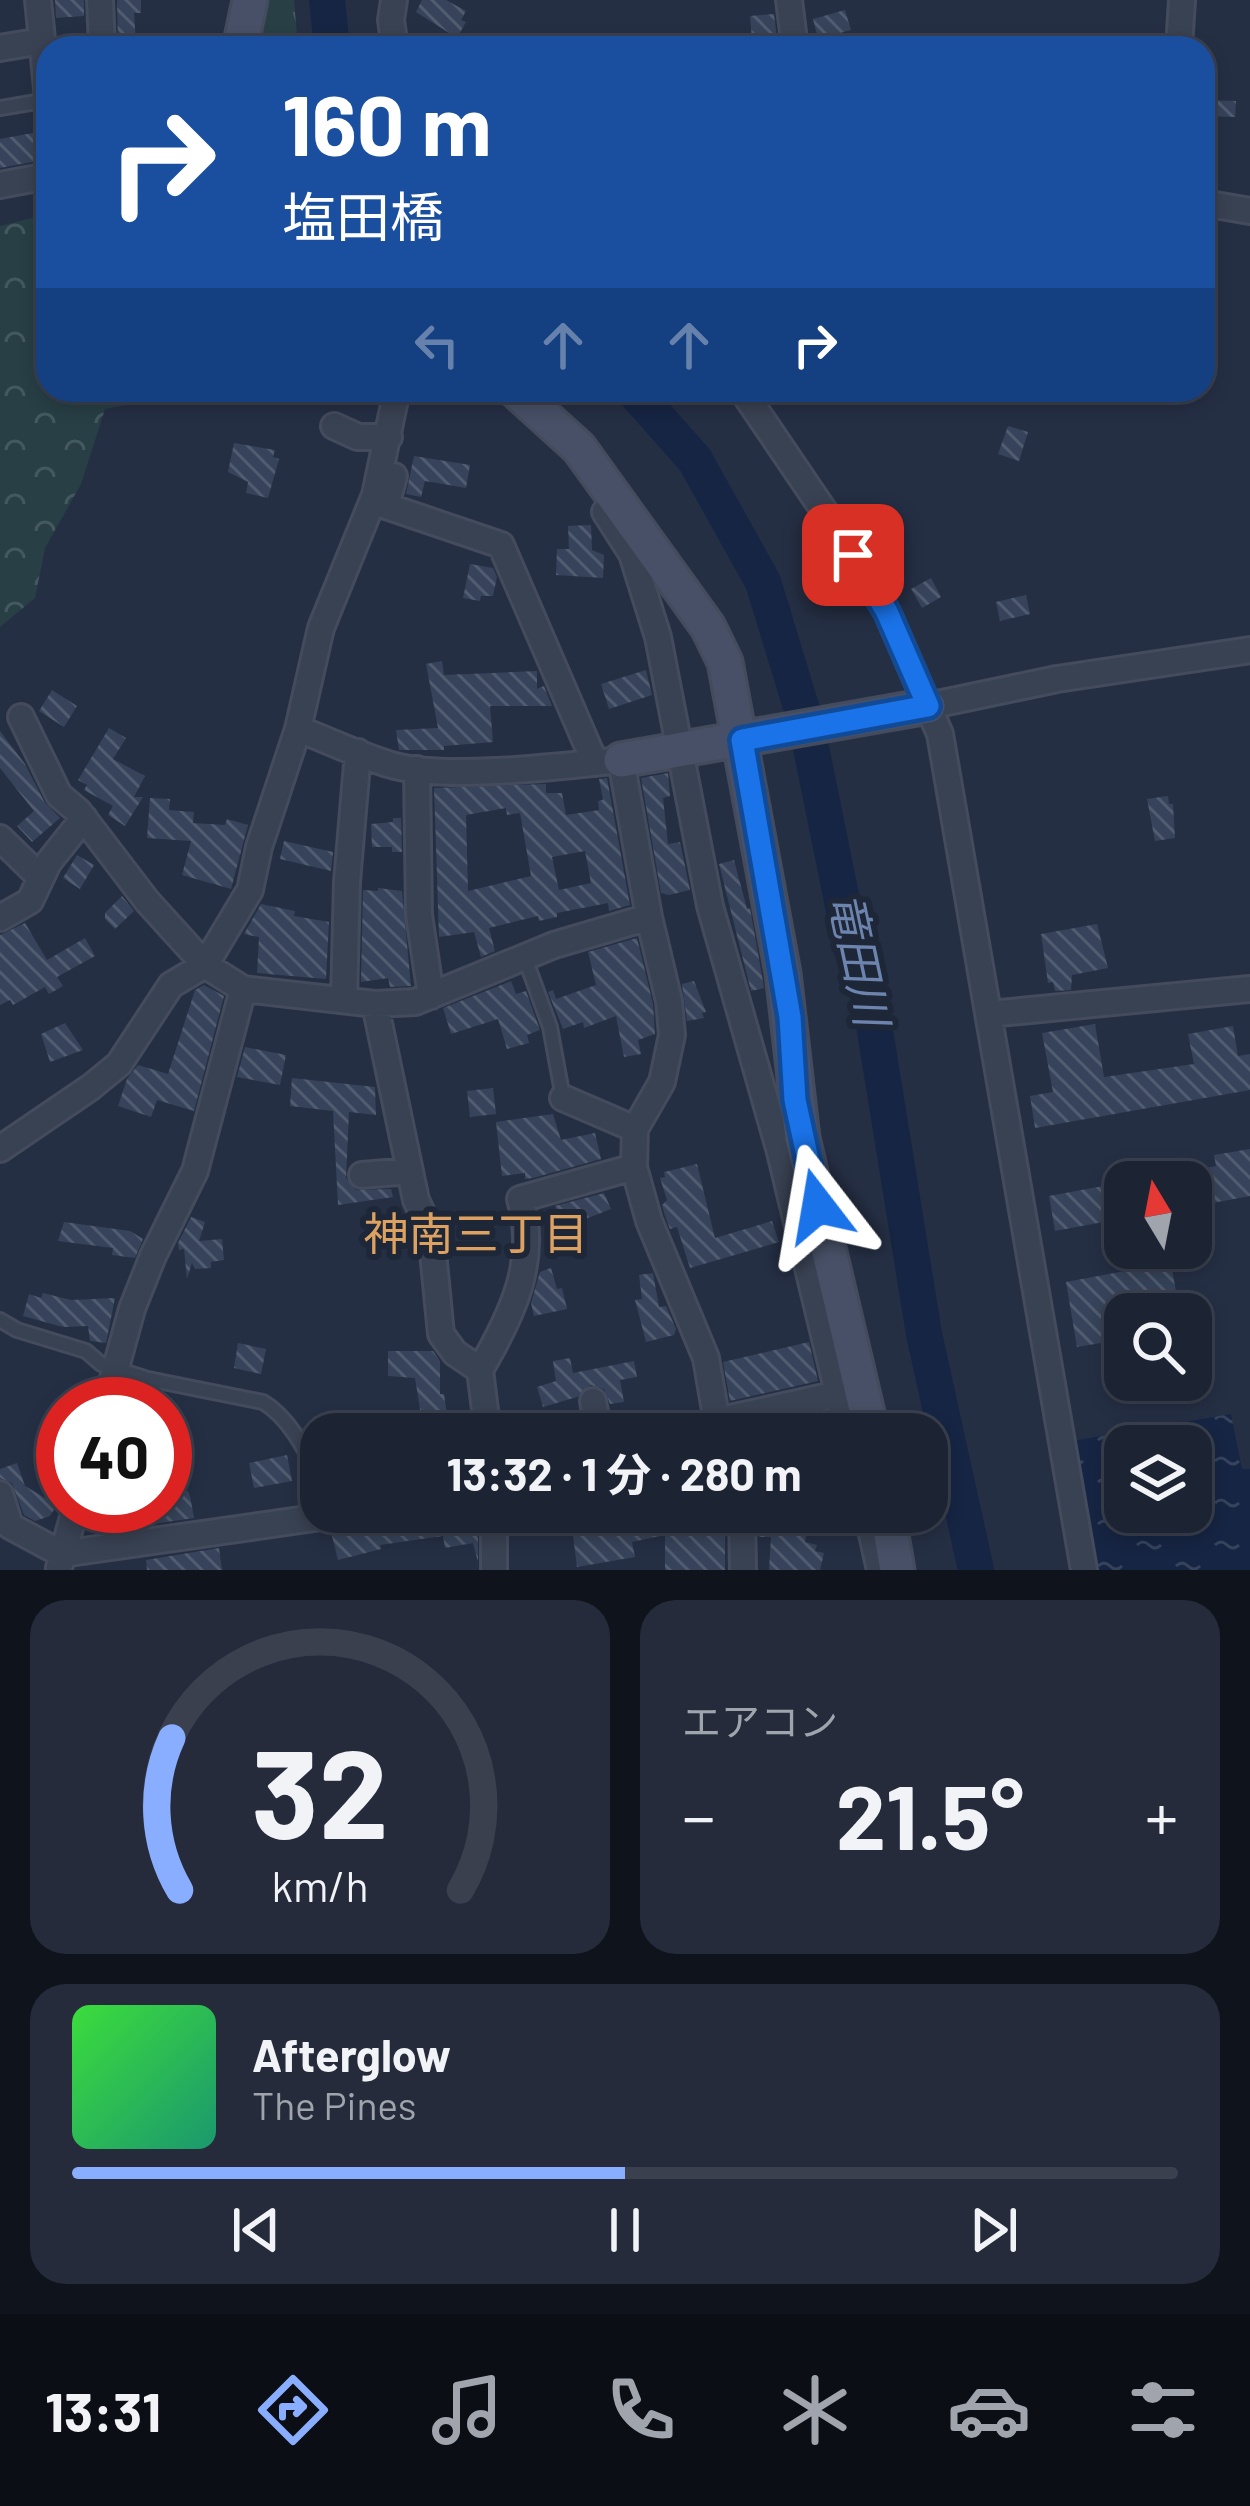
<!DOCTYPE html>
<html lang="ja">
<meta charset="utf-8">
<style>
body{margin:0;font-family:Barlow,"Noto Sans JP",sans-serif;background:#252b3b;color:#f1f3f6;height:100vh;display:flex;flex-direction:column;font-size:45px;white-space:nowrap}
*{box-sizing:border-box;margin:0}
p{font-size:39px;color:#a0a4ac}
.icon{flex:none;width:66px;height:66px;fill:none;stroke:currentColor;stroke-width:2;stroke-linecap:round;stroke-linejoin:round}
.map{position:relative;height:1570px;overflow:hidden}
.details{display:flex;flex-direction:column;gap:30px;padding:30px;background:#0f131c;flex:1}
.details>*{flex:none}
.guide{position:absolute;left:36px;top:36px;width:1179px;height:366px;border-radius:36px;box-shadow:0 6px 18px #0003,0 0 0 3px #3a404e;background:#1a4fa0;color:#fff;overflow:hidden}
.needle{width:78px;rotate:350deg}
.tools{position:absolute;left:1104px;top:1161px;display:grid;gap:24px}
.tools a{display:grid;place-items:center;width:108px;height:108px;border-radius:24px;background:#1c2333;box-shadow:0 6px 18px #0003,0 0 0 3px #3a404e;font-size:60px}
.speed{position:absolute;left:36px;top:1377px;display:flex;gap:24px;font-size:60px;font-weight:700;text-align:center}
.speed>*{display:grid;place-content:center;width:156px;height:156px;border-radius:50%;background:#1c2333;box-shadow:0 6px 18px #0003,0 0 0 3px #3a404e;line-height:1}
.speed .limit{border:18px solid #d22;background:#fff;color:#111}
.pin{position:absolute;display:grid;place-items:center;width:102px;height:102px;color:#fff;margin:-51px;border-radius:24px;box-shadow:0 6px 18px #0006}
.me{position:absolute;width:132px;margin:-66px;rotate:346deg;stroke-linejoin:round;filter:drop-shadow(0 0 9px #0008)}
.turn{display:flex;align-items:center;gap:42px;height:252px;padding:0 48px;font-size:54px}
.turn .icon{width:156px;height:156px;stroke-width:2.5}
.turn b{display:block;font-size:84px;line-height:102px}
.lanes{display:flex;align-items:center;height:114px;padding:0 48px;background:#0003;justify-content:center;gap:60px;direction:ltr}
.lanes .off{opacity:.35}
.big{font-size:90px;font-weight:700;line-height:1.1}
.details .tile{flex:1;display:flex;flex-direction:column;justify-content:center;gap:18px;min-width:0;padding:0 42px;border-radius:36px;background:#252b3b}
.details .dial{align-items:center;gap:0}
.dial svg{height:312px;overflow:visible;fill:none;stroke:#3a404e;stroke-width:7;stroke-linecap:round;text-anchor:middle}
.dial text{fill:#f1f3f6;stroke:none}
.song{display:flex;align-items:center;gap:36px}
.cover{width:144px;height:144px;border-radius:18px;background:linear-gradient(135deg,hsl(120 70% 55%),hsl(160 70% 35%))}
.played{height:12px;border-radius:6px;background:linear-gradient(90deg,#89aeff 50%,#3a404e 50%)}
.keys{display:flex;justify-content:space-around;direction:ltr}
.heat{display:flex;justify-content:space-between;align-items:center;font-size:66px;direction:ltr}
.details .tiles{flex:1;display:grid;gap:30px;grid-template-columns:1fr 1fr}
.tile:last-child{grid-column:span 2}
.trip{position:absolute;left:300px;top:1413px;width:648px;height:120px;border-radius:36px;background:#1c2333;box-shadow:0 6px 18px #0003,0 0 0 3px #3a404e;font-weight:700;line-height:120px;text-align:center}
.menu{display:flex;height:192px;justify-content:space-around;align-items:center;background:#0b0e14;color:#a0a4ac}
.menu .icon{width:84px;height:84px}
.menu .current{color:#89aeff}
.menu b{font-size:54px;color:#f1f3f6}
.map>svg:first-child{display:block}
</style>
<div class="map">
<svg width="1250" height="1570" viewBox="0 0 1250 1570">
<defs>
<pattern id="forest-crowns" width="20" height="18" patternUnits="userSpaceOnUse" patternTransform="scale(3)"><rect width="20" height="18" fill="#273f45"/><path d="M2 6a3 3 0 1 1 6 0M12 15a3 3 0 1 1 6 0" fill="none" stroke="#44595f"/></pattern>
<pattern id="park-tufts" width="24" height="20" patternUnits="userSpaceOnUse" patternTransform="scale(3)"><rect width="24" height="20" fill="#273f45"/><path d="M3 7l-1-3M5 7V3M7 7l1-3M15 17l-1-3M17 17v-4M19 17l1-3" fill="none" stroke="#44595f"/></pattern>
<pattern id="water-ripples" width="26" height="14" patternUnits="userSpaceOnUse" patternTransform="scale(3)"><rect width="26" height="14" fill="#162543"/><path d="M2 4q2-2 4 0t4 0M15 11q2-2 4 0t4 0" fill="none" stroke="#36435d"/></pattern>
<pattern id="building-back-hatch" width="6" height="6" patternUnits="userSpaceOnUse" patternTransform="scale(3)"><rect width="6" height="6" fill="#36435a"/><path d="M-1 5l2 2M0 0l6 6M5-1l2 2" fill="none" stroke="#515c70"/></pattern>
</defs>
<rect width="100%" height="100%" fill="#252f44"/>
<!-- forest -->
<path fill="url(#forest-crowns)" d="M48 214V390H167L160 398 105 409 81 484 45 548 35 598 0 627V226Z"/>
<!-- park -->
<path fill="url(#park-tufts)" d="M257 0H294L298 48H248Z"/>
<!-- water -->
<path fill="url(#water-ripples)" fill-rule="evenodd" d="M1231 1414 1242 1469H1250V1570H1095L1072 1441ZM1125 1446H1191V1512H1125Z"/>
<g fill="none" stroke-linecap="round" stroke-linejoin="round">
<!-- river -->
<path stroke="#162543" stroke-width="36" d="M327 0 332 48
M633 390 695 460 763 582 806 723 852 950 870 1000 924 1334 976 1570"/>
</g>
<!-- building -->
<path fill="url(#building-back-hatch)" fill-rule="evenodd" d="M55 0H84V16L56 18Z
M117 0H141V13H134L136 44 118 45Z
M422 0H446L466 11 461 20 466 22 457 38 416 12Z
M845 10 851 30 818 39 813 19Z
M774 14 777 38 752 39 750 16Z
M1203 100 1236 101 1235 117 1203 116Z
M38 132 43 160 0 168V139Z
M1008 426 1028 432 1019 461 998 454Z
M234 443 275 450 273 457 279 459 268 498 246 493 248 482 228 472Z
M414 456 470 465 466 488 425 481 421 497 406 494Z
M591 525 592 550 604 555 603 578 556 575 557 549H569L568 526Z
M470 564 493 568 497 577 493 596H481L480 601 463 598Z
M931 578 941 597 922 608 911 589Z
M1026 595 1030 614 1000 621 996 602Z
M442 661 444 675 537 671V689L544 686 552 706H490L493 742 444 746V750H399L396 730 438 728 426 664Z
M646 670 652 695 609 709 601 684Z
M52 690 77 706 64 727 39 711Z
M109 728 126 738 113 759 145 776 134 797H143L125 826 108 815 113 806 84 790 87 785 78 780Z
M0 731 25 764 45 803 60 818 32 842 17 826 34 811 0 768Z
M668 773 670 796 663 798 668 844 680 842 690 890 669 895 661 893 641 778Z
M607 778 630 905 609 911 608 903 557 913V917L539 921 538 916 489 928 495 951 481 957 474 932 439 937 434 788 546 784V793H562L566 815 599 810 598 801 603 800 599 779ZM506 808 507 815 520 813 531 876 468 891 466 815ZM585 851 591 883 559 890 552 857Z
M1168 796 1169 804H1173L1175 838 1155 841 1147 799Z
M150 798 170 799 169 810 194 812 193 823 225 825 227 819 248 825 231 889 182 875 191 841 147 838Z
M393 818H401L402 852H392V847H372L371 824 393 822Z
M284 841 333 852 331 871 280 859Z
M77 855 94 865 80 889 63 878Z
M734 860 747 909 750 908 762 976 764 988 751 991 719 864Z
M378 888 402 891 411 986 390 987 388 978 361 982 363 890 378 891Z
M122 896 134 911 115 929 105 919V913Z
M261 904 295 911 294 916 329 922 326 979 257 973 259 937 244 934Z
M25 923 47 960 85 938 95 956 57 977 63 986 49 994 45 987 13 1005 10 1000 0 1005V935Z
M1097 924 1108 968 1072 975 1071 990 1055 991 1053 982 1048 983 1041 934Z
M637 938 653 1004 655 1034 638 1040 641 1054 624 1057 616 1016 584 1028 583 1022 563 1029 548 992 553 990 556 999 596 985 588 952Z
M511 981 516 994 526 991 540 1030 527 1035 529 1043 507 1049 498 1019 451 1034 443 1008Z
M694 981 706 1012 702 1013 704 1018 687 1021 682 984Z
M204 985 224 996 194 1111 157 1100 151 1117 118 1106 127 1079 138 1065 168 1074 195 990Z
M65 1023 83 1050 50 1062 41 1034Z
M1095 1024 1104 1077 1194 1064 1188 1034 1233 1026 1238 1056 1250 1054V1090L1035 1128 1030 1096 1053 1092 1042 1033Z
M245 1047 286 1055 280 1085 237 1077Z
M292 1078 375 1087 376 1115 349 1112 346 1178 356 1190 391 1189 393 1197 338 1205 333 1111 290 1106Z
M493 1088 496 1114 470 1117 467 1091Z
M553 1114 561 1140 595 1133 601 1159 533 1178 525 1179V1173L502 1176 496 1122Z
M1250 1149V1196L1191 1207V1171L1216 1166 1214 1155Z
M697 1164 715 1238 772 1221 779 1242 690 1268 677 1227 670 1229 665 1216 662 1205 667 1200 660 1178 665 1177 664 1172Z
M1125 1182V1218L1055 1231 1049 1196Z
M604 1193 611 1209 580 1221 587 1242 568 1249 555 1206Z
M191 1217 205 1222 199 1241 222 1239 224 1260 211 1262V1268L195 1269 192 1263 187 1279 184 1249 179 1250 178 1243Z
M64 1222 130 1231 143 1239 135 1258 112 1255 113 1248 58 1241Z
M1155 1256 1156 1265 1171 1263 1180 1314H1125V1339L1077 1347 1066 1282 1125 1271 1124 1262Z
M551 1268 557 1289 562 1288 567 1309 534 1316 531 1303 540 1272Z
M653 1273 659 1307 666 1306 676 1329 674 1335 646 1342 635 1300 642 1299 639 1275Z
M43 1293 71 1300 115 1298 106 1343 90 1341 88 1326 63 1327 23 1316 29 1294 41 1298Z
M809 1342 818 1381 730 1401 723 1362Z
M238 1343 266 1349 261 1374 234 1368Z
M388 1351H433L440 1361V1394H444L450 1434H424L415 1378 388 1376Z
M570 1358 573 1373 634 1361 637 1377 620 1380 624 1402 610 1404 604 1389 591 1385 577 1397 543 1407 537 1387 556 1381 553 1361Z
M287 1455 292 1481 254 1488 249 1463Z
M17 1463 25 1486 57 1505 50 1516 35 1521 24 1515 12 1483 0 1478V1469Z
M165 1472 183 1473 181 1492 188 1491 190 1496 194 1518 132 1527V1522L87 1527 92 1506H165Z
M417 1512H445L447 1520 478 1514V1562L473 1543 445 1548 443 1536 380 1545 381 1549 338 1560 331 1532 359 1528 373 1518Z
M584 1512H609L612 1530 691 1512 725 1514V1570H665V1535L632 1542 635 1557 577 1567 572 1527 582 1520Z
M759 1512H792L809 1519 805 1542 817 1545 815 1551 824 1553 820 1570H769L771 1537H759Z
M219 1548 222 1570H147L146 1560Z"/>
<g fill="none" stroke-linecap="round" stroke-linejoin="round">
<defs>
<path id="lane" d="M0 108 48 100
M525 958 550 1027 563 1098
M0 1320 17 1330 86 1351 101 1364 148 1379 263 1402C291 1419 306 1452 321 1481"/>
<path id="street" d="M38 0 48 98
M100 0 102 48
M394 0 391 20 395 48
M789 0 795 48
M0 48 42 41
M1179 48 1182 0
M0 185 48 176
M1203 203 1250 211
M742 390 835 527 887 612 940 734 1084 1570
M334 426 358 437H389
M394 476 386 506 501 545 595 763
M605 512 632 554 658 637 710 906 780 1152 848 1434
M928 706 1057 679 1250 650
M21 717 59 795 79 812 147 901 205 965 243 989 375 1004 415 1002 554 945 649 917
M298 729C330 741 362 757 395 766 450 780 563 766 621 760L649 917 669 1001 672 1035 662 1082 635 1129 634 1167 649 1221 706 1358 719 1434
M417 769 419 915 431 996
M0 838 41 878
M0 918 30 901 48 863 84 818
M344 999 347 882 358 752
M375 1004 416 1200 431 1232 441 1334 455 1353 480 1370 488 1434
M989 1014 1250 989
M563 1098 635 1129
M0 1149 91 1087 119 1064 171 985 205 965 250 890 259 847 298 729 321 628 375 495 397 390
M362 1175 409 1171
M480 1370C511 1317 539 1261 520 1199L634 1167
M593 1401 599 1434
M106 1404 132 1309 153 1256 195 1171 243 989
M717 1421 838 1394
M0 1494 10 1526 62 1554 356 1512
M494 1512V1570
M742 1512 743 1570
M867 1512 880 1570
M494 1517 568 1512
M59 1568 76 1506"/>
<path id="secondary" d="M240 48 250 0
M515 390 579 448 708 627 725 662 783 973 802 1138 872 1434
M621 760 928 706
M887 1512 897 1570"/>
</defs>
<!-- lane casing -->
<use href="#lane" stroke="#434b5c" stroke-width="18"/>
<!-- street casing -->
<use href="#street" stroke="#434b5c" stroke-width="30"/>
<!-- secondary casing -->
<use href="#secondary" stroke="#434b5c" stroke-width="39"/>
<!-- lane -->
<use href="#lane" stroke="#394253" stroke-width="12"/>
<!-- street -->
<use href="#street" stroke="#394253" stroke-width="24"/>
<!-- secondary -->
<use href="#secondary" stroke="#475066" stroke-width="33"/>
</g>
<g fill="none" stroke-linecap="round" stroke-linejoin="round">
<defs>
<path id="route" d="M818 1206 795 1100 790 1017 742 740 928 706 887 612 853 555"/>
</defs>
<!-- route casing -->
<use href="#route" stroke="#114b97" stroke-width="30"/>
<!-- route -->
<use href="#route" stroke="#1a73e8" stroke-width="21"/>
</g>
<g text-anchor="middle" stroke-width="12" stroke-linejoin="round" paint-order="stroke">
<!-- water labels -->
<g font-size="45" font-style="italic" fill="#6d84ae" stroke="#1e2738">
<text transform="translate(859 959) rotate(78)" y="16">竜田川</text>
</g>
<!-- neighbourhood labels -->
<g font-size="45" fill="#dda161" stroke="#1e2738">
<text x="476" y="1250">神南三丁目</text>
</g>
</g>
</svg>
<div class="tools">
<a><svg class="needle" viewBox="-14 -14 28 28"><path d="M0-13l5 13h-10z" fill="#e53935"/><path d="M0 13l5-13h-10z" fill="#a0a4ac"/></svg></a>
<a><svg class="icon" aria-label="search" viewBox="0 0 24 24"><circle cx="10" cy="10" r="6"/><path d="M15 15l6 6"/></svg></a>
<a><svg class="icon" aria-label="layers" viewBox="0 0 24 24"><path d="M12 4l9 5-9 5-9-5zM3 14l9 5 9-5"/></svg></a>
</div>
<div class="speed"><div class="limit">40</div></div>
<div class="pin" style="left:853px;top:555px;background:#d93025"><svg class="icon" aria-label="arrive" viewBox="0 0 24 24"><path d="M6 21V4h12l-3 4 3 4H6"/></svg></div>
<svg class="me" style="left:818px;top:1206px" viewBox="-20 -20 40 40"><path d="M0-17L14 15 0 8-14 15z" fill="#1a73e8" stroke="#fff" stroke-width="4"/></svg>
<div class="trip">13:32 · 1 分 · 280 m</div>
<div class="guide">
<div class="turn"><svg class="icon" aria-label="right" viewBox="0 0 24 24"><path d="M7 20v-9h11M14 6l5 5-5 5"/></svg><div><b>160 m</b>塩田橋</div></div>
<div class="lanes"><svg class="icon off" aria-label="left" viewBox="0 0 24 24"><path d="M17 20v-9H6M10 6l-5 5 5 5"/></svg><svg class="icon off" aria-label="ahead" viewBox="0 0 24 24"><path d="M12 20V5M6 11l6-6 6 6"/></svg><svg class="icon off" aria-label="ahead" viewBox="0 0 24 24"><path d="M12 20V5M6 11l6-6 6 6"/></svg><svg class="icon" aria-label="right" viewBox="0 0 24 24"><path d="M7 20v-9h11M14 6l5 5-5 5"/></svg></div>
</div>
</div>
<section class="details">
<div class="tiles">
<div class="tile dial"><svg viewBox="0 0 100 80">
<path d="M14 69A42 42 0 1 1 86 69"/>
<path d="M14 69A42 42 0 0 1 12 30" stroke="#89aeff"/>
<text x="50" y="56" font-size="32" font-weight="700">32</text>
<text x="50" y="72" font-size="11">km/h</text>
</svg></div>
<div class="tile"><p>エアコン</p>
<div class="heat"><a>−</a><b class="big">21.5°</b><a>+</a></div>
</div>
<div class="tile">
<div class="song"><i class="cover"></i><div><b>Afterglow</b><p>The Pines</p></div></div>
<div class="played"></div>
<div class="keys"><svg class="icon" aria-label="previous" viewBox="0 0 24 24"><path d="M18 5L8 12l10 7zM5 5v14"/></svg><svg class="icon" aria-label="pause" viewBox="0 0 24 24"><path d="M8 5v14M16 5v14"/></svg><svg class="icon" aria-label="next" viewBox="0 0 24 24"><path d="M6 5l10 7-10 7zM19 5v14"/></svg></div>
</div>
</div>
</section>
<nav class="menu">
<b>13:31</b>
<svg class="icon current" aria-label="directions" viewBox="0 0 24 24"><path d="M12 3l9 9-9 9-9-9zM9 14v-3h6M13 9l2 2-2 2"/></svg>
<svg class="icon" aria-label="music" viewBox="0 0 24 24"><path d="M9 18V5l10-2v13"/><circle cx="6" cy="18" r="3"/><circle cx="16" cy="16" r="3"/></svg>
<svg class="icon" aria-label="phone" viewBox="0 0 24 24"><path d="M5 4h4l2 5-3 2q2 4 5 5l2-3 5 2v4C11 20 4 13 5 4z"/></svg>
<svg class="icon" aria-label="climate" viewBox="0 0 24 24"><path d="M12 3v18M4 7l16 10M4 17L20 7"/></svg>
<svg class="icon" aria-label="car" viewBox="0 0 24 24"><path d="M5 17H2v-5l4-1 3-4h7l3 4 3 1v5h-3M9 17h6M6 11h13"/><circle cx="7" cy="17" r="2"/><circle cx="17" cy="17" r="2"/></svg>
<svg class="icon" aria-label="filters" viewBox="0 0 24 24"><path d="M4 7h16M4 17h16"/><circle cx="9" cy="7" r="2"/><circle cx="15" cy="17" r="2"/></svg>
</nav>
